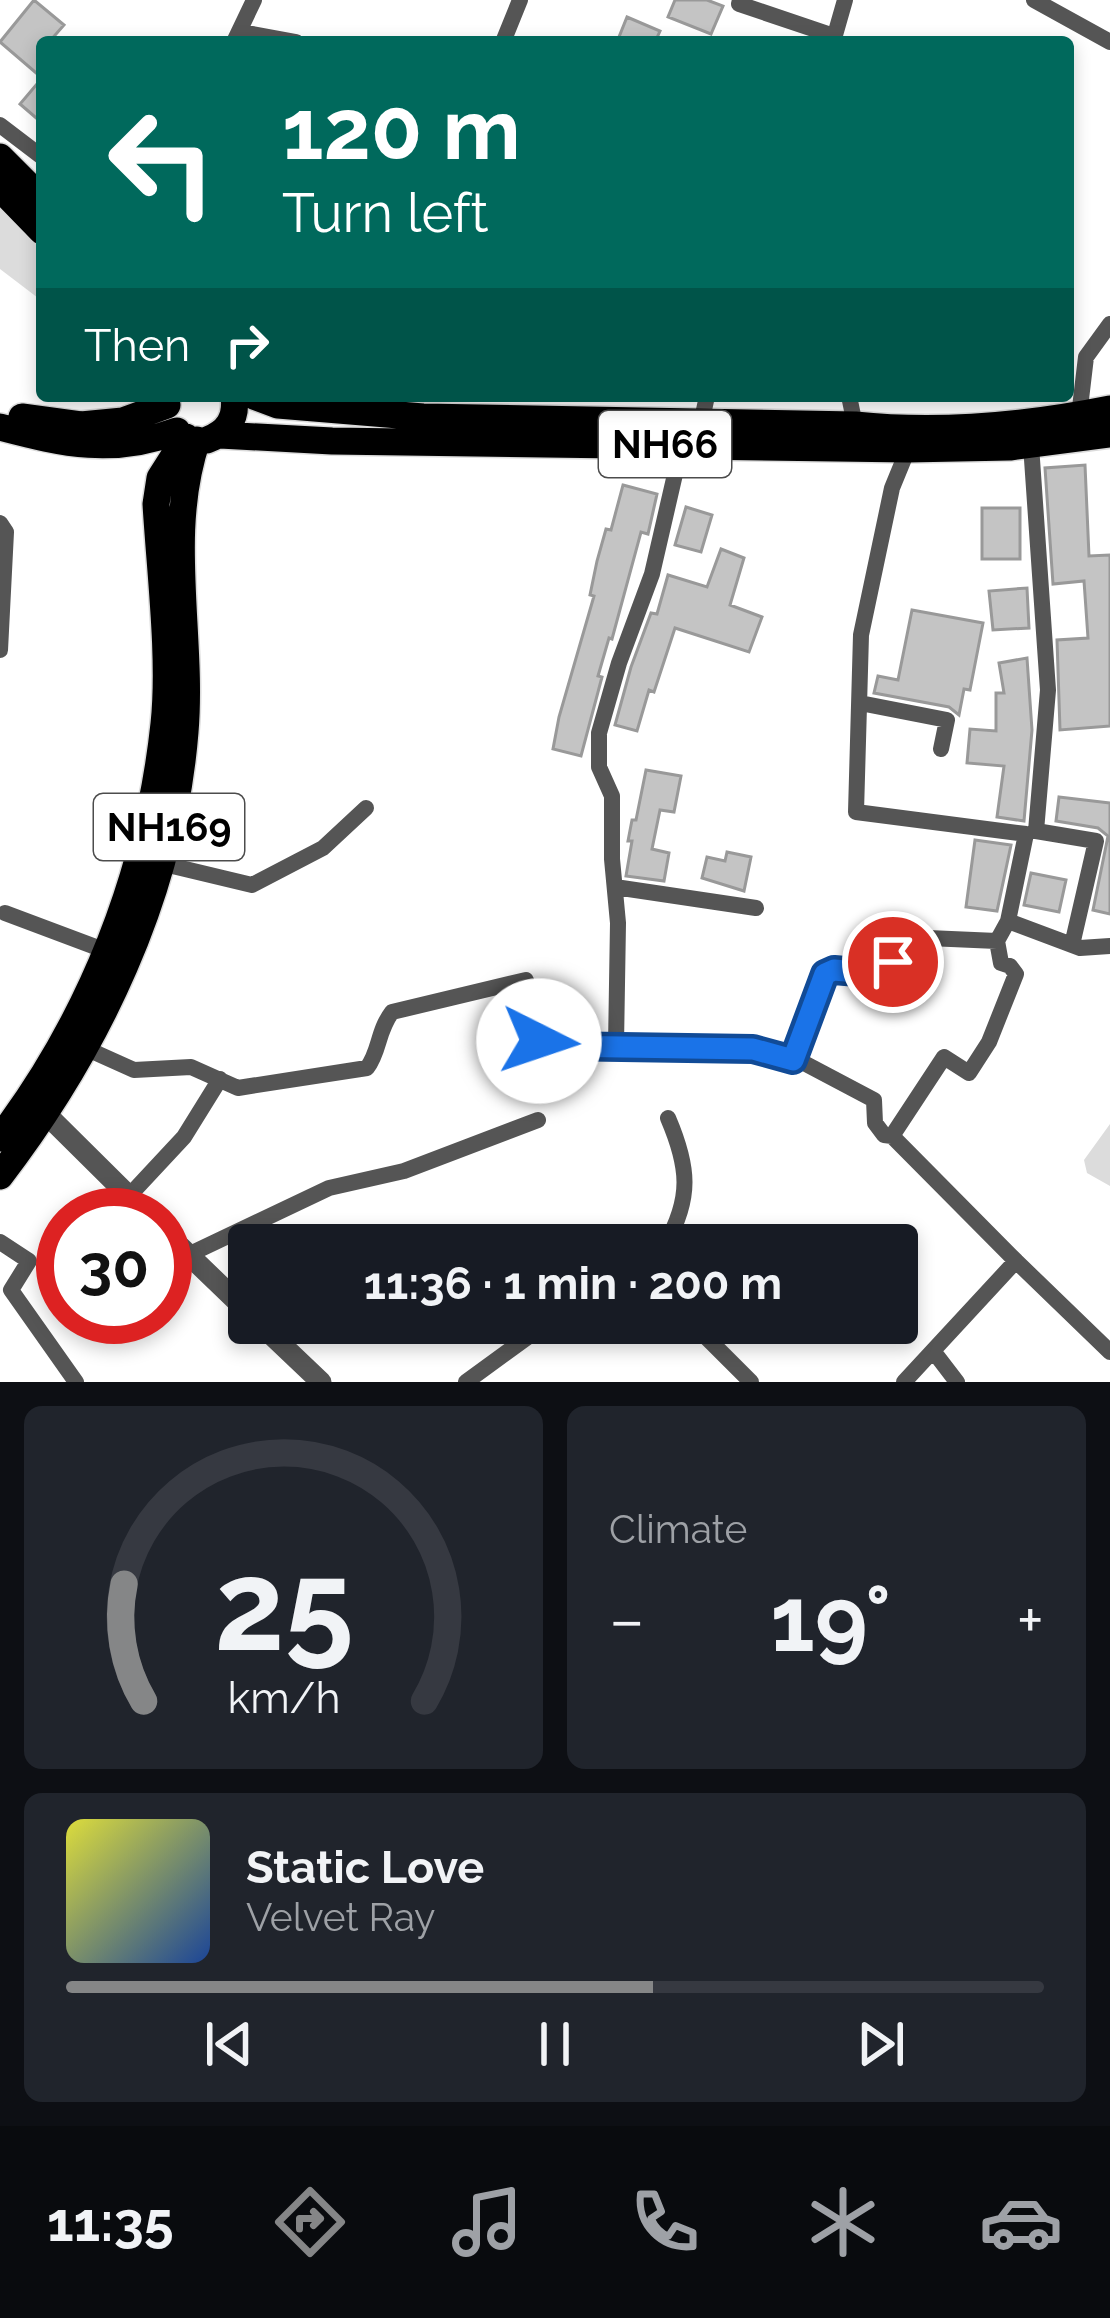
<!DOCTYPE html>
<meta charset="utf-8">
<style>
body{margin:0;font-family:Raleway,sans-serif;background:#20242c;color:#f1f3f6;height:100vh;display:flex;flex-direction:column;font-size:45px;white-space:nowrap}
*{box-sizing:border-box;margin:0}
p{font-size:39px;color:#9ea1a6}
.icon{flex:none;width:66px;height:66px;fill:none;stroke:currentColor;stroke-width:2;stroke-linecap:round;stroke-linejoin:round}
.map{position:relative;height:1382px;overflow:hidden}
.sheet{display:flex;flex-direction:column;gap:24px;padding:24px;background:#0d0f14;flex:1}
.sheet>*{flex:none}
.hud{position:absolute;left:36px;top:36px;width:1038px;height:366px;border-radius:12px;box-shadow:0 6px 18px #0003;background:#00695c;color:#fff;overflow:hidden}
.speed{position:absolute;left:36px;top:1188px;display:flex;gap:24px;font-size:60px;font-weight:700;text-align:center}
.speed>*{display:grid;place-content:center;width:156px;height:156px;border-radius:50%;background:#171b24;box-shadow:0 6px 18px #0003;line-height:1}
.speed .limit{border:18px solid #d22;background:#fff;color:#111}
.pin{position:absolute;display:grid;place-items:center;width:102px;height:102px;color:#fff;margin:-51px;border:6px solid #fff;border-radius:50%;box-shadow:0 3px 12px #0007}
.me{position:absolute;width:132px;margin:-66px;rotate:94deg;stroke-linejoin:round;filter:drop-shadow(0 0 9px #0008)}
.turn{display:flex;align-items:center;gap:42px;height:252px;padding:0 48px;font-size:54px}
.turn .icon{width:156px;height:156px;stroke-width:2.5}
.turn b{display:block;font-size:84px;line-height:102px}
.then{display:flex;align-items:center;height:114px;padding:0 48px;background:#0003;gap:24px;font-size:45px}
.big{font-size:90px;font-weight:700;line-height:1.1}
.sheet .card{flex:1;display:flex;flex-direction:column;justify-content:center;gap:18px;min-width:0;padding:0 42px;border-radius:18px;background:#20242c}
.sheet .dial{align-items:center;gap:0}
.dial svg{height:312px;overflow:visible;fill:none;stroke:#363941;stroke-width:7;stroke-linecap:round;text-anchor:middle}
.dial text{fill:#f1f3f6;stroke:none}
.song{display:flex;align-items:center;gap:36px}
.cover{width:144px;height:144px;border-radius:18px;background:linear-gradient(135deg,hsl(60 70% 55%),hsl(220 70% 35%))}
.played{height:12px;border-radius:6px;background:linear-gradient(90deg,#858687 60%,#363941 60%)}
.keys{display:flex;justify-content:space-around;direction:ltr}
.heat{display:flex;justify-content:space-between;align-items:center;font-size:66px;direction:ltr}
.sheet .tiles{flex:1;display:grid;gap:24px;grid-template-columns:1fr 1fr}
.card:last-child{grid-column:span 2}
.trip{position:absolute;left:228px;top:1224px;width:690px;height:120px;border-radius:12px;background:#171b24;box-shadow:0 6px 18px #0003;font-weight:700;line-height:120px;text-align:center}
.tab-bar{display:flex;height:192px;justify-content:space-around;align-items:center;background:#090b0e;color:#9ea1a6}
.tab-bar .icon{width:84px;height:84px}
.tab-bar .on{color:#858687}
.tab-bar b{font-size:54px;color:#f1f3f6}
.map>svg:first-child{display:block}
</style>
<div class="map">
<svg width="1110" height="1382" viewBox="0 0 1110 1382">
<rect width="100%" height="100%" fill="#fff"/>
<!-- green -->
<path fill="#dcdcdc" d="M0 200 42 244V301L0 269Z
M1110 1124V1186L1087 1173 1084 1160Z"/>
<!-- building -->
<path fill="#c4c4c4" stroke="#999" stroke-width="3" d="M34 0 64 25 49 42H42V78L0 42Z
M675 0H707L723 6 711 34 668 17Z
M627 17 660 31 655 42H617Z
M42 78V123L20 104Z
M1085 465 1089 556 1110 555V726L1060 730 1057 640 1088 638 1084 581 1053 584 1045 468Z
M623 485 657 494 648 534 641 532 612 639 609 638 598 676 602 677 581 756 553 749 559 717 594 596 590 595 597 561 606 529 611 530Z
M686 507 712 515 701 552 675 545Z
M982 508H1020V559H982Z
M721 549 744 558 730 605 762 617 749 652 675 628 654 692 649 690 637 731 615 725 631 667 651 613 657 614 668 575 707 587Z
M1027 588 1029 628 993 630 989 591Z
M912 610 983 623 970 690 964 689 959 715 949 707 874 693 878 676 898 680Z
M1027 658 1032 730 1024 821 997 817 1004 766 967 763 970 729 996 731V693H1004L999 663Z
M646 770 681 776 674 812 660 810 652 849 669 853 664 881 626 876 632 841H628L632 820H636Z
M1059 797 1110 803V914L1093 910 1108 836 1098 828 1056 821Z
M975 840 1011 845 997 911 966 907Z
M727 852 751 857 744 891 702 878 707 857 725 861Z
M1031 873 1066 880 1059 912 1024 905Z"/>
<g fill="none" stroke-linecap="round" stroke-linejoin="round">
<defs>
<path id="primary" d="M0 157 42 199
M0 188 42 231"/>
<path id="trunk" d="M254 396 278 405 423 417 855 425C941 434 1025 426 1110 409
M22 417 81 425 123 421 167 405
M0 427C65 444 113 455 177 431
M220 435 332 441 908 449 1010 447 1110 434
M207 440C228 432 237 418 234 396
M0 1138C91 1018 148 874 164 724 171 659 160 571 156 504L160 478 186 437
M0 1176C98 1048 172 894 185 732 193 635 165 534 197 440"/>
</defs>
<!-- primary casing -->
<use href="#primary" stroke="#dbdbdb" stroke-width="30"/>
<!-- trunk casing -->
<use href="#trunk" stroke="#dbdbdb" stroke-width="30"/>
<!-- minor -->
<path stroke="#555" stroke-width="16" d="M740 0 739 4 834 36
M1034 0 1110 42
M241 32 296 42
M234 42 254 0
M503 42 520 0
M833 42 845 0
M0 125 42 157
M849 396 855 425
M1079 416 1086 357 1110 324
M701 424 707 396
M1031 445 1048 690 1036 831 1096 841 1072 945
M0 523 6 532 0 650
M860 703 947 720 941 749
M160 863 252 885 323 848 366 808
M615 887 756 908
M5 913 109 952
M1008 921 1080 948 1110 946
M616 1045 618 923 612 859V796L599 767V733L619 663 652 574 682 444
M85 1048 134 1070 191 1067 238 1088 367 1068C380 1051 377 1032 392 1012L526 980 532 1035 556 1045 753 1049 804 1063 874 1100 875 1123 884 1135 892 1136 944 1057 969 1073 989 1042 1016 974 1010 966 1001 963 997 941 1008 921 1026 834 856 812 861 635 892 488 908 449
M793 1060 825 974C844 966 879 983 892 964 897 955 898 946 905 937L997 941
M892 1136 1016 1261
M129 1196 184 1137 220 1079
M0 1242 29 1261 11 1290 76 1382
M665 1245C692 1198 689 1167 668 1118
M188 1255 329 1188 404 1171 538 1120
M692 1323 751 1382
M934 1352 957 1382
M466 1382 547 1323
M904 1382 1016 1261 1110 1352"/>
<!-- tertiary -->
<path stroke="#555" stroke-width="21" d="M38 1106 148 1215
M165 1232 249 1313
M259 1323 321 1382"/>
<!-- primary -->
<use href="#primary" stroke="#000" stroke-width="27"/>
<!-- trunk -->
<use href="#trunk" stroke="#000" stroke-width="27"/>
</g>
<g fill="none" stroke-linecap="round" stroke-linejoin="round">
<defs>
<path id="route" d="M539 1041 556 1046 753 1049 793 1060 825 974 834 970 880 974 893 962"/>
</defs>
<!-- route casing -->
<use href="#route" stroke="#114b97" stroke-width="30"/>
<!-- route -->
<use href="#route" stroke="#1a73e8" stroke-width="21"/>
</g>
<g text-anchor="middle" stroke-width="12" stroke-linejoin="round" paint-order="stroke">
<!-- shield labels -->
<g fill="#fff" stroke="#4c4c4c" stroke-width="3">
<rect x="599" y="411" width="132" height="66" rx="9"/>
<rect x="94" y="794" width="150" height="66" rx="9"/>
</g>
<g font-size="39" font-weight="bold" fill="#000">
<text x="665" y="458">NH66</text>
<text x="169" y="841">NH169</text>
</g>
</g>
</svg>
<div class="speed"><div class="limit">30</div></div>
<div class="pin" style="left:893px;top:962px;background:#d93025"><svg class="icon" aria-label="arrive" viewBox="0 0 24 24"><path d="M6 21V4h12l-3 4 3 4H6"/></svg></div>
<svg class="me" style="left:539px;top:1041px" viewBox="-20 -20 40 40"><circle r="19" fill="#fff"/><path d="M0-13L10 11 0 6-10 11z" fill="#1a73e8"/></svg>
<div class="trip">11:36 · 1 min · 200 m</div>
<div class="hud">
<div class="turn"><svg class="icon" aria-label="left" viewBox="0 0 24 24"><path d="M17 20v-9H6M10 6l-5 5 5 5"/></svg><div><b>120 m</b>Turn left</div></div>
<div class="then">Then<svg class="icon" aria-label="right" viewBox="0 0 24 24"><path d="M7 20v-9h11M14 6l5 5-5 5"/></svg></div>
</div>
</div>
<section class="sheet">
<div class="tiles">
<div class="card dial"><svg viewBox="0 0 100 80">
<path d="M14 69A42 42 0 1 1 86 69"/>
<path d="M14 69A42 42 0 0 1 9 39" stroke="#858687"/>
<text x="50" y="56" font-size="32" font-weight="700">25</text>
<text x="50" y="72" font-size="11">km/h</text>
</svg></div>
<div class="card"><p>Climate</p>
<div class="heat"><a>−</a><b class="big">19°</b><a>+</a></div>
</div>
<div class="card">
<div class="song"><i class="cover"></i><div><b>Static Love</b><p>Velvet Ray</p></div></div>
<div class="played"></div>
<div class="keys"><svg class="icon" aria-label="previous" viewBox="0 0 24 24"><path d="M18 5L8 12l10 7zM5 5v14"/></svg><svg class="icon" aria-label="pause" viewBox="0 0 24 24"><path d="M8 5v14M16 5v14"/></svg><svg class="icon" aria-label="next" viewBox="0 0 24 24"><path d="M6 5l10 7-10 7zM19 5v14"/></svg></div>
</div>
</div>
</section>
<nav class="tab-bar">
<b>11:35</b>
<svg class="icon on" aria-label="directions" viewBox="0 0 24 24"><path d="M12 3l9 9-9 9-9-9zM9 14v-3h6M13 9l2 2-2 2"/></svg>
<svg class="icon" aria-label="music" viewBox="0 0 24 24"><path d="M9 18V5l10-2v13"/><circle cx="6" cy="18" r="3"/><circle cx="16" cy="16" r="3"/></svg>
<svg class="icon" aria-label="phone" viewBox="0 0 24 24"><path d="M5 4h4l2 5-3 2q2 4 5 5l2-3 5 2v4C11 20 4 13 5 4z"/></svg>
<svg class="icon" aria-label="climate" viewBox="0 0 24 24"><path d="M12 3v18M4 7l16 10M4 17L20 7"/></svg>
<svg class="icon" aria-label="car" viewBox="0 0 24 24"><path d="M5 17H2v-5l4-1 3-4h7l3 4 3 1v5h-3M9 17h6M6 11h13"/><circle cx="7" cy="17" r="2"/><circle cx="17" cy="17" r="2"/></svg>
</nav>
